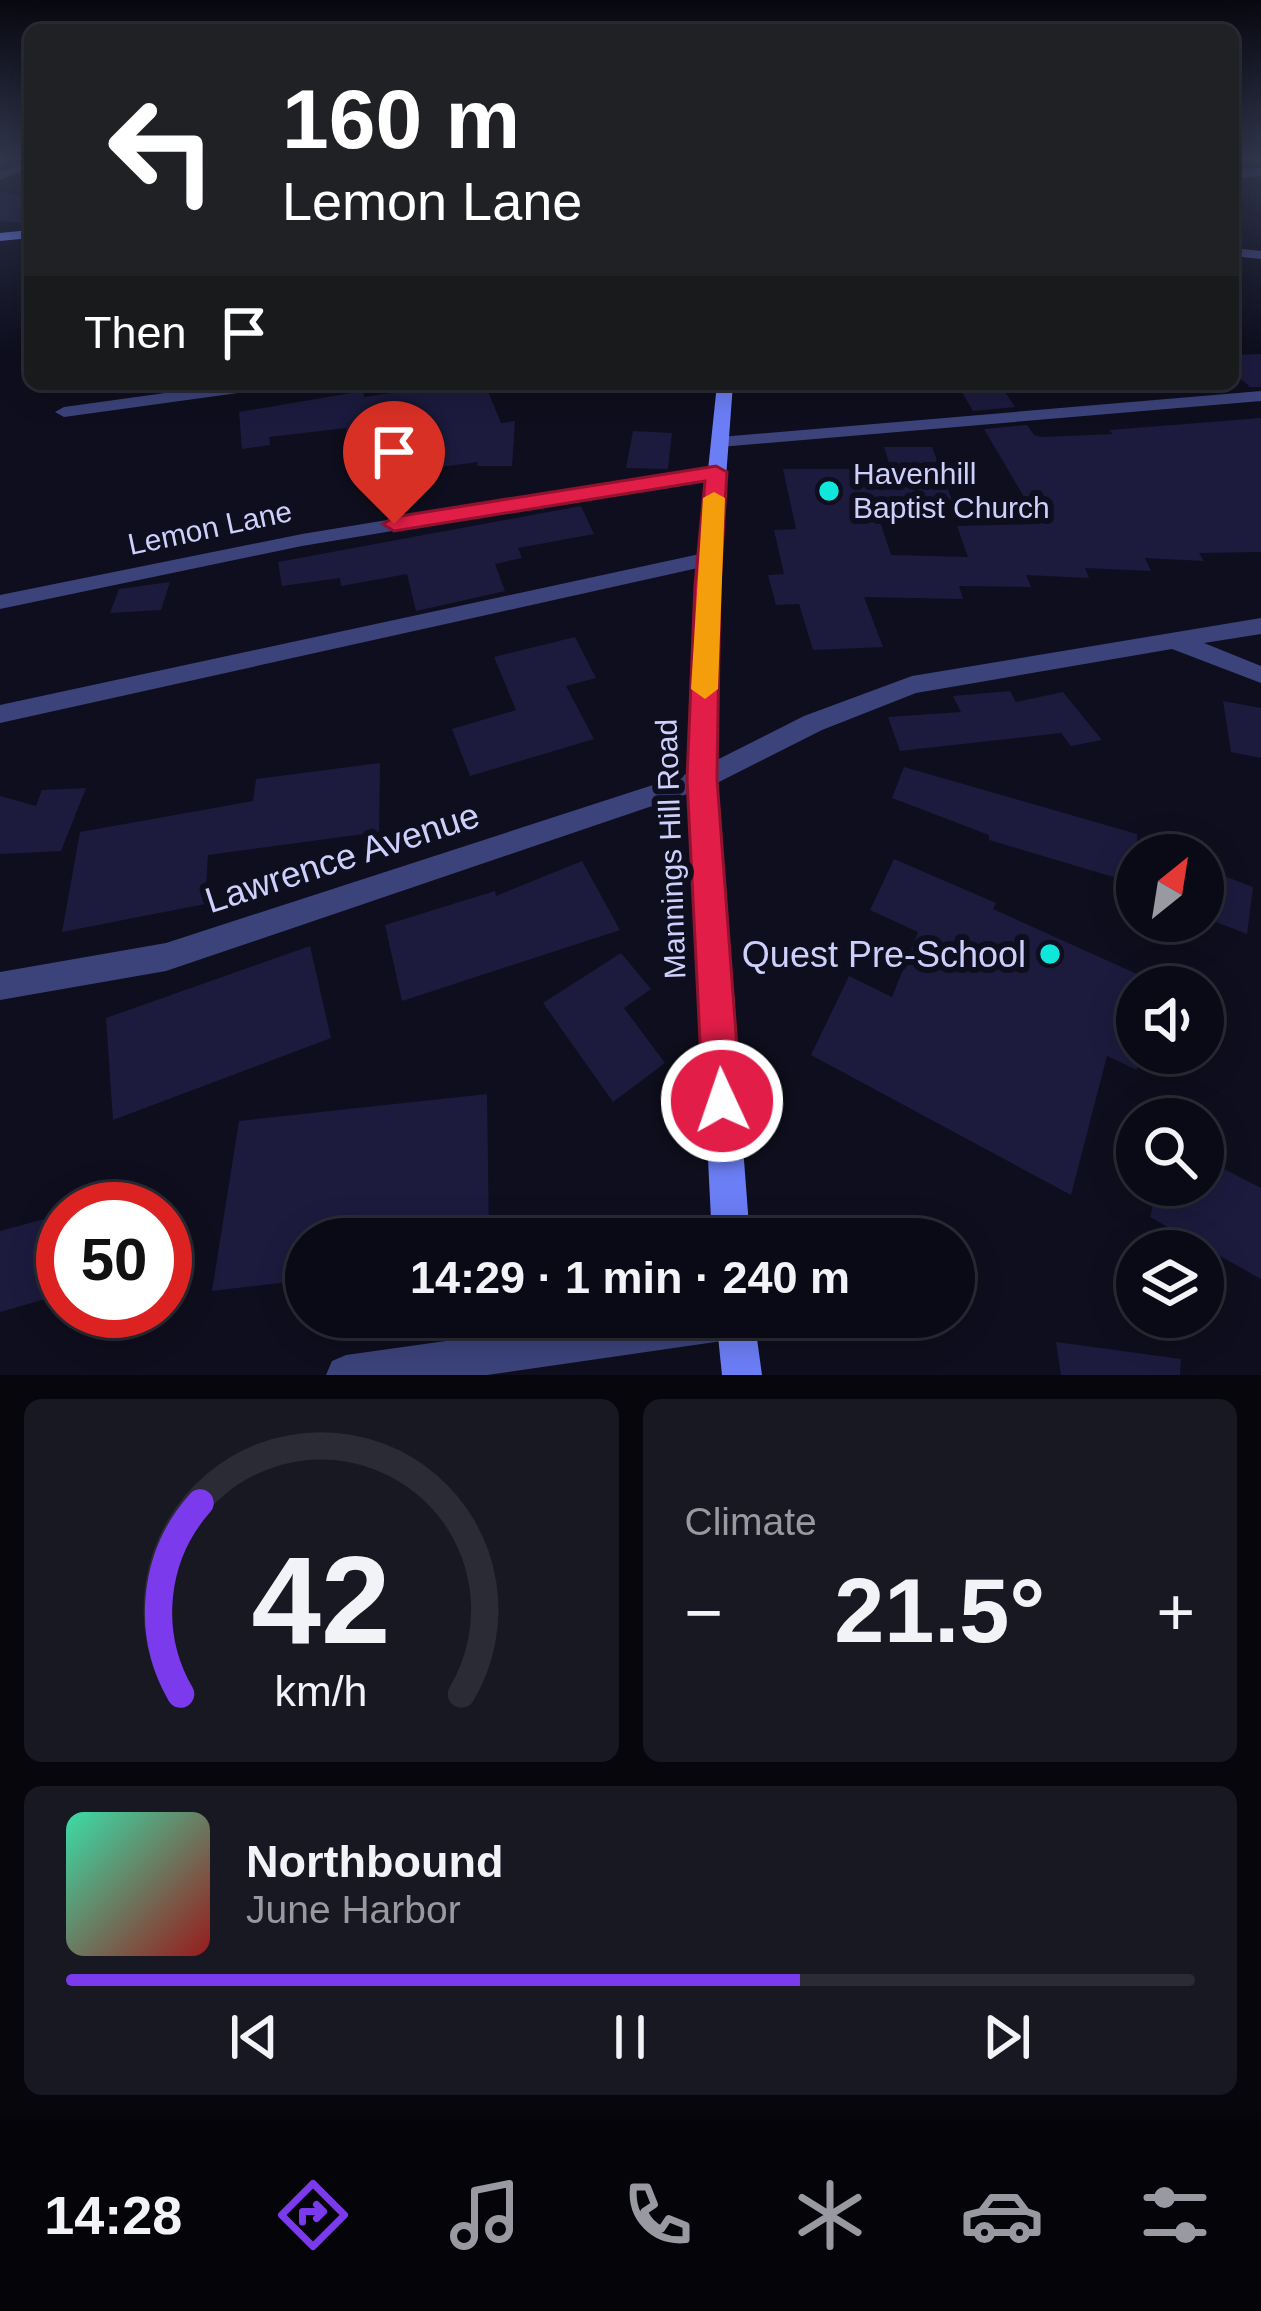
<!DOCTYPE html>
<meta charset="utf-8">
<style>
body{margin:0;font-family:Arial,sans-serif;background:#181823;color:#f1f3f6;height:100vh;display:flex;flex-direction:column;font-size:45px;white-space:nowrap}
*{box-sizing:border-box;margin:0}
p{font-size:39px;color:#999aa1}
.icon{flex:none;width:66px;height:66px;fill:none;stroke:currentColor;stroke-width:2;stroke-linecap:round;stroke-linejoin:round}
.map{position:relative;height:1375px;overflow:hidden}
.sheet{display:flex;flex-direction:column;gap:24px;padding:24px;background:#06060c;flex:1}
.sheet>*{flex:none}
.guide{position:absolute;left:24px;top:24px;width:1215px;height:366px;border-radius:18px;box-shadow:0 6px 30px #0003,0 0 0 3px #2a2b35;background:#202124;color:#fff;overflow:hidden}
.needle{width:78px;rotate:30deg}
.tools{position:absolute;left:1116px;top:834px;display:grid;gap:24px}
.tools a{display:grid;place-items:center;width:108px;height:108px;border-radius:50%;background:#0a0a16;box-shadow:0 6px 30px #0003,0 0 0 3px #2a2b35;font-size:60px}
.speed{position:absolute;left:36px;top:1182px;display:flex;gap:24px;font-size:60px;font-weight:700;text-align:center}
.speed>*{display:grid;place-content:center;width:156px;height:156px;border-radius:50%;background:#0a0a16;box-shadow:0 6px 30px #0003,0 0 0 3px #2a2b35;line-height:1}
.speed .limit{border:18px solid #d22;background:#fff;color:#111}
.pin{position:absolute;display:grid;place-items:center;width:102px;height:102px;color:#fff;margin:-123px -51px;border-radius:50% 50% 50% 0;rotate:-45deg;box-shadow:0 0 12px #0007}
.pin .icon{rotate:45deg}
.me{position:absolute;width:132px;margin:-66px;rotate:357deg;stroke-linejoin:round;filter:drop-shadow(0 0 9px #0008)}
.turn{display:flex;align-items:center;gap:42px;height:252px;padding:0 60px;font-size:54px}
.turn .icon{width:156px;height:156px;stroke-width:2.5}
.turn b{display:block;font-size:84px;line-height:102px}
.then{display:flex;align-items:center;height:114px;padding:0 60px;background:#0003;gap:24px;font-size:45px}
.big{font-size:90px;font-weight:600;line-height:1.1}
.sheet .card{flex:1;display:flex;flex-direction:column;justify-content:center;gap:18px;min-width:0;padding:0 42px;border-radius:18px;background:#181823}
.sheet .dial{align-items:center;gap:0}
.dial svg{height:312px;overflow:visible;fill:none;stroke:#2a2b35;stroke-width:7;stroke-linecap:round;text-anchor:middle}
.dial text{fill:#f1f3f6;stroke:none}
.song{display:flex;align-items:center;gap:36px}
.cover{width:144px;height:144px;border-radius:18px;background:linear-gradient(135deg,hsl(160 70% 55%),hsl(0 70% 35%))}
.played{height:12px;border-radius:6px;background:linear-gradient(90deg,#7c3aed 65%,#2a2b35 65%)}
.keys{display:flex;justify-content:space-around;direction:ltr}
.heat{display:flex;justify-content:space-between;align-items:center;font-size:66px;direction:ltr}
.sheet .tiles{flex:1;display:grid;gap:24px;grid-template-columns:1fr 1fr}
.card:last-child{grid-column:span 2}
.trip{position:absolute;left:285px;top:1218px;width:690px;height:120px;border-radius:60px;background:#0a0a16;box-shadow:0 6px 30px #0003,0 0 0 3px #2a2b35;font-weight:600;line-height:120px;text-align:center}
.menu{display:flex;height:192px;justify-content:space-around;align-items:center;background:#040409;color:#999aa1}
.menu .icon{width:84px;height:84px}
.menu .active{color:#7c3aed}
.menu b{font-size:54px;color:#f1f3f6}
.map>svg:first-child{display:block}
</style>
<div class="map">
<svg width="1261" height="1375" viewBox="0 0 1261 1375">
<rect width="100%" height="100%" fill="#0e0e1e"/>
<!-- building -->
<path fill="#1c1b3e" d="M0 191 30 198V224L0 221Z
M1261 354V387H1250L1233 372V355Z
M451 384H485L501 423 515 421 512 466H477L478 462 393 473 395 485 364 490 363 476 350 478 346 428 269 437 270 445 242 449 239 412 363 391 364 397Z
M957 384H1000L1015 407 973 411Z
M1261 418V552L1199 553 1204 561 1145 558 1151 571 1085 568 1089 578 1026 575 1031 587 959 586 963 599 864 597 883 647 813 650 799 604 776 605 768 575 784 574 774 530 796 529 783 469H891L884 447H932L952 500H873L891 555 968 557 957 526 1040 524 984 429 1027 425 1034 435 1042 437 1113 434 1109 430Z
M633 431 672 433 668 469 626 468Z
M581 506 594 534 518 548 522 558 495 564 505 591 416 611 407 574 341 586 340 578 282 586 278 562Z
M170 582 161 610 110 613 119 589Z
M575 637 596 678 566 686 594 739 470 776 452 729 516 710 494 657Z
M1010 691 1016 702 1063 692 1102 740 1071 746 1061 733 900 751 888 717 961 712 953 696Z
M1223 701 1261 708V758L1231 752Z
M380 763 379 832 208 855 205 904 62 932 80 832 253 801 256 779Z
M904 767 1137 834V884L989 840V835L892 798Z
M86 788 61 851 0 854V796L36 806 42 790Z
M894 859 996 903 993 909 1137 974V1070L1107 1056 1071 1195 811 1055 849 976 892 997 918 932 870 910Z
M582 861 620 930 402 1001 385 925 495 891 496 896Z
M1203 868 1253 887 1247 934 1203 917Z
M310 946 331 1038 113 1120 106 1018Z
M621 953 651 989 624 1008 665 1063 613 1102 543 1003Z
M487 1094 489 1239H306V1280L212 1291 239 1121Z
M1203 1158 1261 1188V1279L1150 1217 1158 1185H1203Z
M63 1214V1294L0 1312V1231Z
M1056 1342 1181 1359 1180 1375H1061Z"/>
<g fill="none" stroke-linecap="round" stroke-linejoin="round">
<!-- street -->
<path fill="#3c437b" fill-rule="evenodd" d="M30 161V168L0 180V172Z
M1261 168V176L1233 178V170Z
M1233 248 1261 251V259L1233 256Z
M230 384H275L267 389 64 417 55 412 64 407Z
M1261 391V401L720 447 711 442 720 437Z
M716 466 725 472 723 476 302 546 0 609V595L302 534Z
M709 552 716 554 719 559 716 564 0 723V705Z
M1261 618V634L1204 643 1261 666V683L1172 649 916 693 822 730 711 786 166 971 0 1000V972L166 943 693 772 804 716 912 676Z
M618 1317 755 1320 750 1334 736 1339 487 1375H326L332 1361 346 1355Z"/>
<!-- secondary -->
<path fill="#6c7ef6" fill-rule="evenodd" d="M30 230V238L0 241V233Z
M717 384H733L718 585 715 779 750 1239H712L689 779 696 585Z
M716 1317H754L762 1375H722Z"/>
</g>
<!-- sky -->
<linearGradient id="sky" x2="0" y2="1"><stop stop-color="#080810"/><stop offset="0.45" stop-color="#30364c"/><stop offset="1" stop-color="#30364c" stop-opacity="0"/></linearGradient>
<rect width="1261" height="352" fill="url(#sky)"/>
<!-- route -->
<path fill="#e11d48" stroke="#92132f" stroke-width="3" d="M716 466 727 472 720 585 717 779 741 1101 736 1115 722 1120 709 1115 703 1101 687 779 695 585 705 481 394 531 383 524 394 517Z"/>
<!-- slow -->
<path fill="#f59e0b" d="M714 492 725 498 718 689 705 699 691 689 703 498Z"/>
<!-- markers -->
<g fill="#0fe7da" stroke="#0e0e1e" stroke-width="4.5">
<circle cx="829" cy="491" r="12"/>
<circle cx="1050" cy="954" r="12"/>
</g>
<g text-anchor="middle" stroke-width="12" stroke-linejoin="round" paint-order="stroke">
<!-- poi labels -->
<g font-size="30" fill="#ced0fc" stroke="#0e0e1e" text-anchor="start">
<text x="853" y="484">Havenhill<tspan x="853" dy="34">Baptist Church</tspan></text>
</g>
<!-- street labels -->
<g font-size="30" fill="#ced0fc" stroke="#0e0e1e">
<text transform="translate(210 528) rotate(-12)" y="10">Lemon Lane</text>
<text transform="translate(671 849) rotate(-92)" y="10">Mannings Hill Road</text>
</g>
<!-- near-street labels -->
<g font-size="36" fill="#ced0fc" stroke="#0e0e1e">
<text transform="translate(342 857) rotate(-18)" y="13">Lawrence Avenue</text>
</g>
<!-- near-poi labels -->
<g font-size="36" fill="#ced0fc" stroke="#0e0e1e" text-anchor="end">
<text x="1026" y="967">Quest Pre-School</text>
</g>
</g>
</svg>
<div class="tools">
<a><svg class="needle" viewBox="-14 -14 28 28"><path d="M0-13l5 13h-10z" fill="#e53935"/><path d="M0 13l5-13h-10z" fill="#999aa1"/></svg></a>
<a><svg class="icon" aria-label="sound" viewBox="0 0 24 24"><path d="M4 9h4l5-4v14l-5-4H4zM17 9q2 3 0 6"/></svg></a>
<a><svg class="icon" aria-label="search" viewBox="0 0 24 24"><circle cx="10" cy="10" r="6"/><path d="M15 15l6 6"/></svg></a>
<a><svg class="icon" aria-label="layers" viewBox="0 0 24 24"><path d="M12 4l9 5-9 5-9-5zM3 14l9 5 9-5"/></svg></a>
</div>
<div class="speed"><div class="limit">50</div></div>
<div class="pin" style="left:394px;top:524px;background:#d93025"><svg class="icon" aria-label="arrive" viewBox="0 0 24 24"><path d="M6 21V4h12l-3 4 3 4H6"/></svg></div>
<svg class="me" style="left:722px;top:1101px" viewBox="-20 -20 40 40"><circle r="17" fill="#e11d48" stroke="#fff" stroke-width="3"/><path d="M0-11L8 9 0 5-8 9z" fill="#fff"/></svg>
<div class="trip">14:29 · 1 min · 240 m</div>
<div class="guide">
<div class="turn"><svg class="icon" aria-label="left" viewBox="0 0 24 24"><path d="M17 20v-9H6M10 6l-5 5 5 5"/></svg><div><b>160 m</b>Lemon Lane</div></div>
<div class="then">Then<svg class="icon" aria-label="arrive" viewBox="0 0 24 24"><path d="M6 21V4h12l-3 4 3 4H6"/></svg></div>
</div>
</div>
<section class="sheet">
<div class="tiles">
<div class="card dial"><svg viewBox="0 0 100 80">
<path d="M14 69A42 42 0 1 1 86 69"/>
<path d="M14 69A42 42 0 0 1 19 20" stroke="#7c3aed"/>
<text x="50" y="56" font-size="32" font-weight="700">42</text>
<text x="50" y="72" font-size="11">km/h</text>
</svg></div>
<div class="card"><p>Climate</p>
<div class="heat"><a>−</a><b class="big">21.5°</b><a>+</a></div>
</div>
<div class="card">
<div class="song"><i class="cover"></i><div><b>Northbound</b><p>June Harbor</p></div></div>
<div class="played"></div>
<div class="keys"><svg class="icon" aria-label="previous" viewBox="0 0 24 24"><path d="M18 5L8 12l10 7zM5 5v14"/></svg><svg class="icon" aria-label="pause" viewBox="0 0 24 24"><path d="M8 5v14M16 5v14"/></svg><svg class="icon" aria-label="next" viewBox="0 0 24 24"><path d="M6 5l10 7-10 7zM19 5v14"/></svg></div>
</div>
</div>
</section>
<nav class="menu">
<b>14:28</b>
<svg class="icon active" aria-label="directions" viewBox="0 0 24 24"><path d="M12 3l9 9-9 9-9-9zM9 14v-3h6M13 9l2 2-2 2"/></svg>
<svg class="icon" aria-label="music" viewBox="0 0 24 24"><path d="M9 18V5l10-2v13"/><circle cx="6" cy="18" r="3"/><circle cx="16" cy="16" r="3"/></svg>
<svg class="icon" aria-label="phone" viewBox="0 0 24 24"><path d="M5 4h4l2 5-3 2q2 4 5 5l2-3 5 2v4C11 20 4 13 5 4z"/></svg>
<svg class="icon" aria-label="climate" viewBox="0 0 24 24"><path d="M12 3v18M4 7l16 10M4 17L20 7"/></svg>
<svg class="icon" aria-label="car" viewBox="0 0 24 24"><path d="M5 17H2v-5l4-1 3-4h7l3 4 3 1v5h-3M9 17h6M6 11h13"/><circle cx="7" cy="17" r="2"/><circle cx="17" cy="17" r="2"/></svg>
<svg class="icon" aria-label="filters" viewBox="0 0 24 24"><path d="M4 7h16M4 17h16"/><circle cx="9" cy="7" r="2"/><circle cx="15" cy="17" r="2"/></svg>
</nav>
